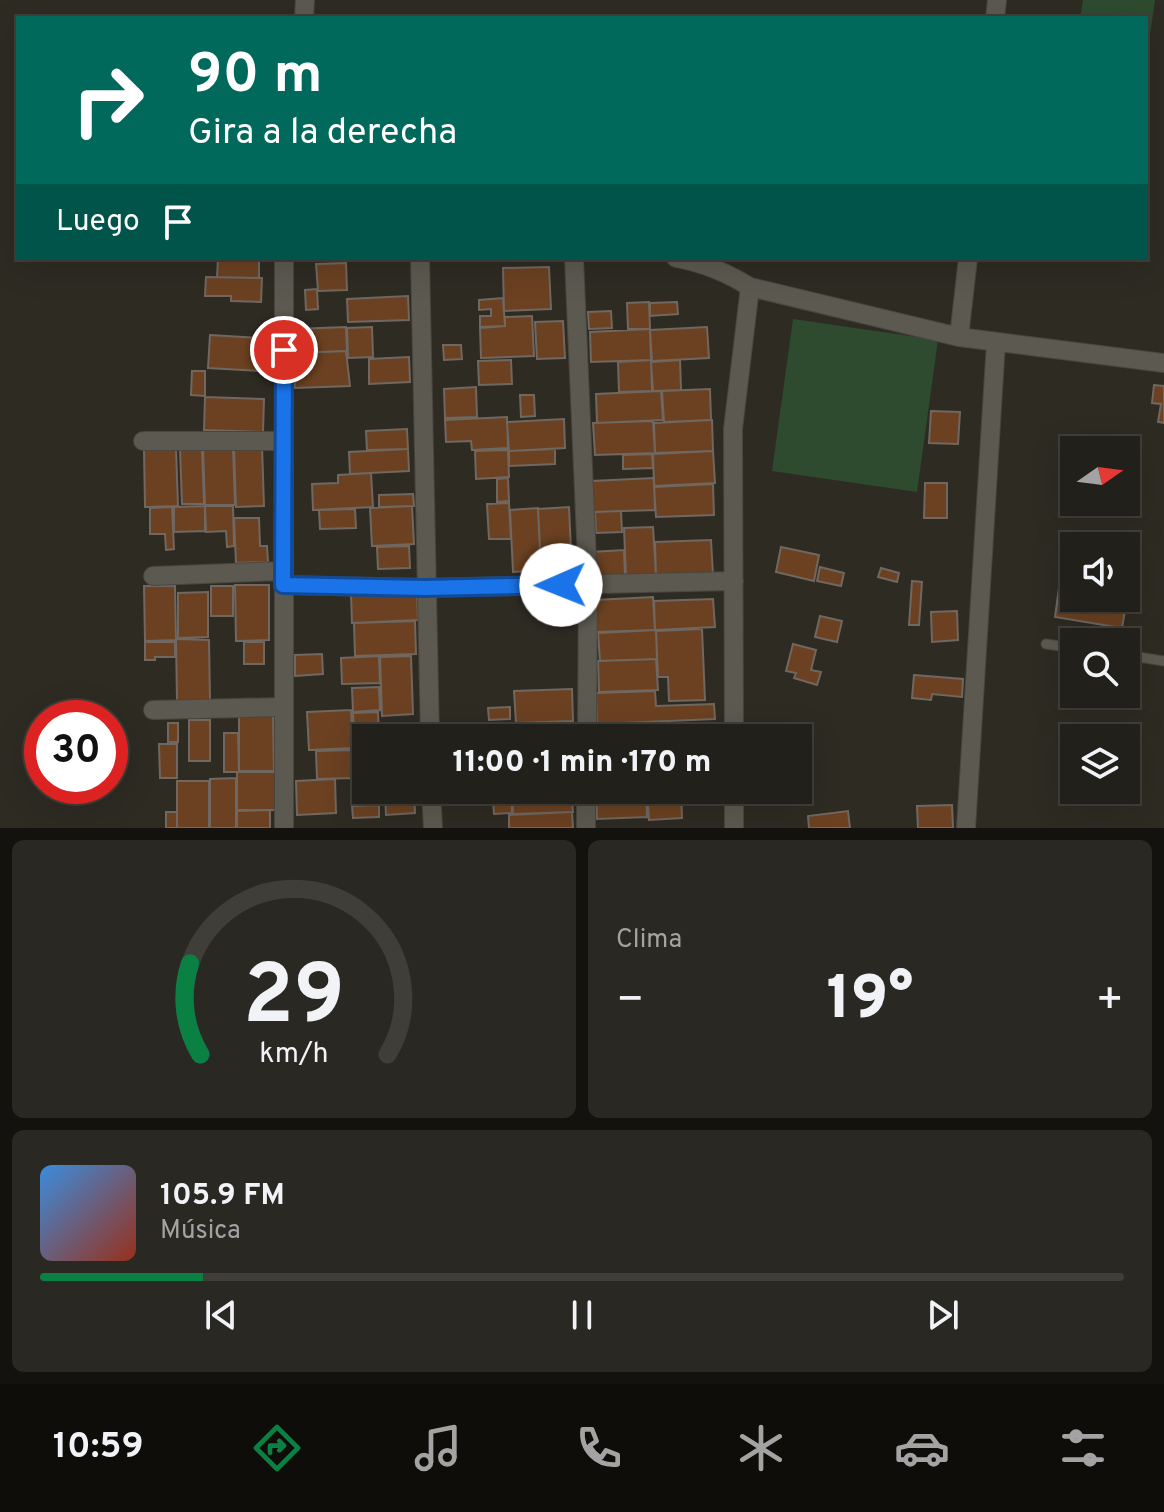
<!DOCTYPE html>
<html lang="es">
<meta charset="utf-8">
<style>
body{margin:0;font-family:Overpass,sans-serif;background:#2a2823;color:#f1f3f6;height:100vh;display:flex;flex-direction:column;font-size:30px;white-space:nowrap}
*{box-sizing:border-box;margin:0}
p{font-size:26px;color:#a2a3a2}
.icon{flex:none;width:44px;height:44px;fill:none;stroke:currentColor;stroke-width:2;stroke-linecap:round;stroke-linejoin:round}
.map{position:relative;height:828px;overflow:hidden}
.drawer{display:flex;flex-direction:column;gap:12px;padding:12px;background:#13120e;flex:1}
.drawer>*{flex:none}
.guide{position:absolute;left:16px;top:16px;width:1132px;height:244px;border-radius:0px;box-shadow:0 8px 32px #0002,0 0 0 2px #3f3e39;background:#00695c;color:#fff;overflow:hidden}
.needle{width:52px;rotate:76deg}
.controls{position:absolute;left:1060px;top:436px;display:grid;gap:16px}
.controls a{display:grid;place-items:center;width:80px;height:80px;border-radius:0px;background:#22201a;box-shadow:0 8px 32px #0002,0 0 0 2px #3f3e39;font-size:40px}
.speed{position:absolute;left:24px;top:700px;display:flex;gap:16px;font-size:40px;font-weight:700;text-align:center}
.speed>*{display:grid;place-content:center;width:104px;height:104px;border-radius:50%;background:#22201a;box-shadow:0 8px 32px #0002,0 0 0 2px #3f3e39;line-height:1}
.speed .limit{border:12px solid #d22;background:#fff;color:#111}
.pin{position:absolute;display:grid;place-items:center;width:68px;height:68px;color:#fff;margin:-34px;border:4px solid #fff;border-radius:50%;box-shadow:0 2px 8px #0007}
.me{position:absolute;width:88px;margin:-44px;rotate:269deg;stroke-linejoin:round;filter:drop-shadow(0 0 6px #0008)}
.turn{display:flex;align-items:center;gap:28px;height:168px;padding:0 40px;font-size:36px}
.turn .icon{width:104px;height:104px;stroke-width:2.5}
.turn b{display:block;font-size:56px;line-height:68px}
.then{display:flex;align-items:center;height:76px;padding:0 40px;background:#0003;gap:16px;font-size:30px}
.big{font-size:60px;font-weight:800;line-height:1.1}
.drawer .card{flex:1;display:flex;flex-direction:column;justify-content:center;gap:12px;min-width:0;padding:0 28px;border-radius:12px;background:#2a2823}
.drawer .dial{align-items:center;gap:0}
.dial svg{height:208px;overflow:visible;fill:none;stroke:#3f3e39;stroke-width:7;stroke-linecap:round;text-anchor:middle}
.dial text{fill:#f1f3f6;stroke:none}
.song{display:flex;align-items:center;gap:24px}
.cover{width:96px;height:96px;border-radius:12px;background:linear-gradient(135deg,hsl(210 70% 55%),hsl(10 70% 35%))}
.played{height:8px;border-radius:4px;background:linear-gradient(90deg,#0b8043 15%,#3f3e39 15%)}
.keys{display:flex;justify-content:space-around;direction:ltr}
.heat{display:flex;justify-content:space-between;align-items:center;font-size:44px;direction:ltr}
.drawer .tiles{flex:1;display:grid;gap:12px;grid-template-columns:1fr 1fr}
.card:last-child{grid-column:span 2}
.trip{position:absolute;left:352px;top:724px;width:460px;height:80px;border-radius:0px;background:#22201a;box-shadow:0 8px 32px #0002,0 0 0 2px #3f3e39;font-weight:800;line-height:80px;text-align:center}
.tab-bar{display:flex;height:128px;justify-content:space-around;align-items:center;background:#0e0d0a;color:#a2a3a2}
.tab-bar .icon{width:56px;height:56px}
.tab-bar .current{color:#0b8043}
.tab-bar b{font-size:36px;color:#f1f3f6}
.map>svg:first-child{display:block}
</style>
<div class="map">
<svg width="1164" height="828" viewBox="0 0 1164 828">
<rect width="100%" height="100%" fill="#2e2b23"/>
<!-- green -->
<path fill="#2e4b2f" d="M1083 0H1155L1146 62V18H1080Z
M793 319 938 340 917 492 772 471Z"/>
<!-- building -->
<path fill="#6b4121" stroke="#706761" stroke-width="2" d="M218 258H259V278L217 277Z
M346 263 347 290 318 291 316 264Z
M549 267 551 309 504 311 503 268Z
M206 277 262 278 261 302 231 301V296H205Z
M317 289 318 309 306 310 305 290Z
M408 296 409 320 348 322 347 299Z
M503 298 505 326 480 327V316H491V309L479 310V300Z
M649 302 650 329H628L627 303Z
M677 302 678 314 650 316V303Z
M611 311 612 328 589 329 588 312Z
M532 316 534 356 481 358 480 328 505 326V317Z
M563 321 565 358 537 359 535 322Z
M346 327 347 351 295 353 294 329Z
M372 327 373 357 348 358 347 328Z
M707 327 709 358 652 361 650 330Z
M650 329 651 360 591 362 590 332Z
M210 335 262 338 260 371 208 368Z
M443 345H461L462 359 444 360Z
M346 351 350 386 295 388 293 353Z
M409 357 410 382 369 384V359Z
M511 360 512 384 479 385 478 361Z
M651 360 652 391 619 392 618 362Z
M680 360 681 390 653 391 651 362Z
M192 371H205V396L191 395Z
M1154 385 1164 386V423L1158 422 1161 404 1152 403Z
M476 387 477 417 445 418 444 389Z
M710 389 711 420 664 422 662 391Z
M661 391 663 420 597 423 596 394Z
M520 395H534L535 416 521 417Z
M205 397 264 399 263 432 204 430Z
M931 411 960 412 958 444 929 443Z
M507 417 508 448 472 450 471 441 446 442 445 420Z
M564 419 565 448 509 451 507 422Z
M712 420 713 451 655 453 654 423Z
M653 421 655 453 595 455 593 423Z
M407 429 408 449 367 450 366 431Z
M262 446 264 506 236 507 234 447Z
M233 447 235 505H205L203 448Z
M176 449 178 506 145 507 144 450Z
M180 449H202L204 504H182Z
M408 449 409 471 350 474 349 452Z
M555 449V464L509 466V451Z
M508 450 509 477 476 479 475 451Z
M713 451 715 483 654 486 653 454Z
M652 454 653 468 623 469V455Z
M371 473 373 507 313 510 312 484 338 483V475Z
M508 478 509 501 497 502V479Z
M654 478 655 510 593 512 592 481Z
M925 483H947V518H924Z
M713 484 714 515 656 517 654 487Z
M413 494 414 506 379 507V495Z
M509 503 511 539H489L487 504Z
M205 506V531L174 532V507Z
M205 506H233L234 546 227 547 226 531 206 532Z
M412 506 414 544 372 546 370 508Z
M172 507 174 549 166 550 165 534H150V508Z
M569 507 572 571 541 572 538 509Z
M538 508 541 570 513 572 510 510Z
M355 509 356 528 320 529 319 510Z
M621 511 622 532 596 533 595 512Z
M234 518H259L260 546H267L268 562 236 563Z
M653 527 656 575 626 577 624 528Z
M711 540 713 575 656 578 655 542Z
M409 546 410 568 378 569 377 547Z
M781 547 819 555 814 581 776 572Z
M624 550 625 577 592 579 591 552Z
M820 567 844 573 841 586 817 581Z
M881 568 899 573 897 582 878 577Z
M912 581 922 582 919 625H909Z
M1060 581 1074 583V598H1126V592H1128L1122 628 1055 617Z
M235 585H269V640L236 641Z
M144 586H175L176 640 145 641Z
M211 586H233V616H211Z
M417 591 418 620 352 623 351 593Z
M208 592V637L178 638V593Z
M653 597 655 630 596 632 595 600Z
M713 599 715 627 655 630 654 601Z
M957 611 958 640 932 642 931 612Z
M820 616 842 621 837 642 815 637Z
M415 621 416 654 355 656 354 623Z
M702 629 705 700 669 701 668 677H658L656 631Z
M656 630 657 659 600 661 598 633Z
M176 639 209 640 210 701H177Z
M145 642H175V657H155V660H145Z
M244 642H264V664H244Z
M793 644 816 650 811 670 821 672 817 685 794 678 796 673 786 671Z
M322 654 323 674 295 676V655Z
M379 656 380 683 342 684 341 658Z
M411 656 413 714 382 716 380 657Z
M656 659 658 690 599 692 598 661Z
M914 675 963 679 962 697 932 694 931 700 912 698Z
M379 687 380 710 353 712 352 688Z
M572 689 573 721 516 723 514 691Z
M655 691 656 706 714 704 715 719 597 724 596 693Z
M510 707V719L489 720 488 708Z
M351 710 353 748 309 750 307 712Z
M378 712 379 738H366V749L355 750 353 713Z
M273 714 274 771H239V715Z
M189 720H210V761H189Z
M168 723H178V742H168Z
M508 725 509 738H476L483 737V726Z
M631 732V738H592V734Z
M719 732V738H682V733Z
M224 733H238L239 772H224Z
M159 744H177V778H160Z
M353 750 354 778 317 779 316 751Z
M366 750V780H355L354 751Z
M237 772H275V810H237Z
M236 778V828H210V779Z
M335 779 336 813 297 815 296 781Z
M177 781H209V828H177Z
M385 790H414L415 813 386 815Z
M492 790H511L512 813 494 814Z
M512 790H571L573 812 513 814Z
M596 790H646L647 817 597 819Z
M647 790H681L682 818 649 820Z
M379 805V817L353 818 352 806Z
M952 805 953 828H918L917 806Z
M270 810V828H237V811Z
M848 811 850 828H809L808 816Z
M166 812H177V828H166Z
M572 812 573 828H509V815Z"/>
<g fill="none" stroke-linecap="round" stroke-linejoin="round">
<defs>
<path id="service" d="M1046 644 1074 648
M1126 655 1164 661"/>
<path id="minor" d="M304 18 305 0
M995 18 997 0
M420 258 430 738
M574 258 588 584 587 738
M676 258C704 263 726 272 750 287L959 337 1164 363
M959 337 968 258
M143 441H284
M153 576 283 571
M283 585 425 588 734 581
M153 710 283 707
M734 738 733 429 750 287
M431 790 433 828
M734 790V828
M284 828V258
M586 828V790
M966 828 996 342"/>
</defs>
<!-- service casing -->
<use href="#service" stroke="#494640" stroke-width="11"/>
<!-- minor casing -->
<use href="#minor" stroke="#494640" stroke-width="20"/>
<!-- service -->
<use href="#service" stroke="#5c5950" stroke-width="9"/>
<!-- minor -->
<use href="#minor" stroke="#5c5950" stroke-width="18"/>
</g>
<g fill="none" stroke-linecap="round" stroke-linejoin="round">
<defs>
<path id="route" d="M284 350 283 585 425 588 561 585"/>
</defs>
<!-- route casing -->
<use href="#route" stroke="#114b97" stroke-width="20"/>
<!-- route -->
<use href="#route" stroke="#1a73e8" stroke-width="14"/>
</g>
</svg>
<div class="controls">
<a><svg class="needle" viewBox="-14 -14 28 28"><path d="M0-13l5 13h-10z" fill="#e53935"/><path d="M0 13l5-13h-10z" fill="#a2a3a2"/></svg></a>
<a><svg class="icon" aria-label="sound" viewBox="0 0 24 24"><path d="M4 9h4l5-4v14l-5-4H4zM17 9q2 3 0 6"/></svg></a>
<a><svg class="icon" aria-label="search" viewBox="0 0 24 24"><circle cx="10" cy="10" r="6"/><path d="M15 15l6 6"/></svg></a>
<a><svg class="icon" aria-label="layers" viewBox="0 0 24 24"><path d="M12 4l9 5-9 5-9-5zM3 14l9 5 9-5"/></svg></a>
</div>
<div class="speed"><div class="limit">30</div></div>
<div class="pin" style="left:284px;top:350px;background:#d93025"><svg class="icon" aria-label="arrive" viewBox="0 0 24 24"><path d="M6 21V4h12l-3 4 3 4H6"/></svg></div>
<svg class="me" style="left:561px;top:585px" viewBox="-20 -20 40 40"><circle r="19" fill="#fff"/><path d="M0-13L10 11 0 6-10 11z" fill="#1a73e8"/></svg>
<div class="trip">11:00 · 1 min · 170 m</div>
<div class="guide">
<div class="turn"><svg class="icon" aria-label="right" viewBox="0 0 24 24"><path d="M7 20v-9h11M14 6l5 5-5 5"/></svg><div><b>90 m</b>Gira a la derecha</div></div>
<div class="then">Luego<svg class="icon" aria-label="arrive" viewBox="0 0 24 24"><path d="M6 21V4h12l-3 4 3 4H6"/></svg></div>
</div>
</div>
<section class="drawer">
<div class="tiles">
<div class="card dial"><svg viewBox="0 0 100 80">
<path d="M14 69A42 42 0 1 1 86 69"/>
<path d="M14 69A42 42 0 0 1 10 34" stroke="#0b8043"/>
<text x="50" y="56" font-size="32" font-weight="700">29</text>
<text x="50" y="72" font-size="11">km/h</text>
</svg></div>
<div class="card"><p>Clima</p>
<div class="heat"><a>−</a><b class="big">19°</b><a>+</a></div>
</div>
<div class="card">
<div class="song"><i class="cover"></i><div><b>105.9 FM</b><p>Música</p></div></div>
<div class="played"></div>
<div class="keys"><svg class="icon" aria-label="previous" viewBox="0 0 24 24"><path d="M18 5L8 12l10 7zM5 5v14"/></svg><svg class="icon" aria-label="pause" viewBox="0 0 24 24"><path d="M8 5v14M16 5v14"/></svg><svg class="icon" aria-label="next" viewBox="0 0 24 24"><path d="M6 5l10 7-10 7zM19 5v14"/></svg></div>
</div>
</div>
</section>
<nav class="tab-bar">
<b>10:59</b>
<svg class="icon current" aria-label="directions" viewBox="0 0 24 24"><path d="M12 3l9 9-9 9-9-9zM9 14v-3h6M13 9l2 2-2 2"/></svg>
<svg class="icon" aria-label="music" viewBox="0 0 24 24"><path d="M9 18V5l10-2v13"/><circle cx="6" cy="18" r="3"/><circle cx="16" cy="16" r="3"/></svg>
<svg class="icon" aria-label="phone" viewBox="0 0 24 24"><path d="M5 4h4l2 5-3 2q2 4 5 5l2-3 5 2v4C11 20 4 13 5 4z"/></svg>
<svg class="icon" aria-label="climate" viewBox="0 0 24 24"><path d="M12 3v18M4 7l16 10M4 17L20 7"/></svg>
<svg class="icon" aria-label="car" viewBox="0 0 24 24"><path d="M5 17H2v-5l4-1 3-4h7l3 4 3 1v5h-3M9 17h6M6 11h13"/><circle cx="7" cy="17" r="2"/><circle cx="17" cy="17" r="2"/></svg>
<svg class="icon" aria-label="filters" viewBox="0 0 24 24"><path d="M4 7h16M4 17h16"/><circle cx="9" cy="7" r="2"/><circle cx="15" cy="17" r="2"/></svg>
</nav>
